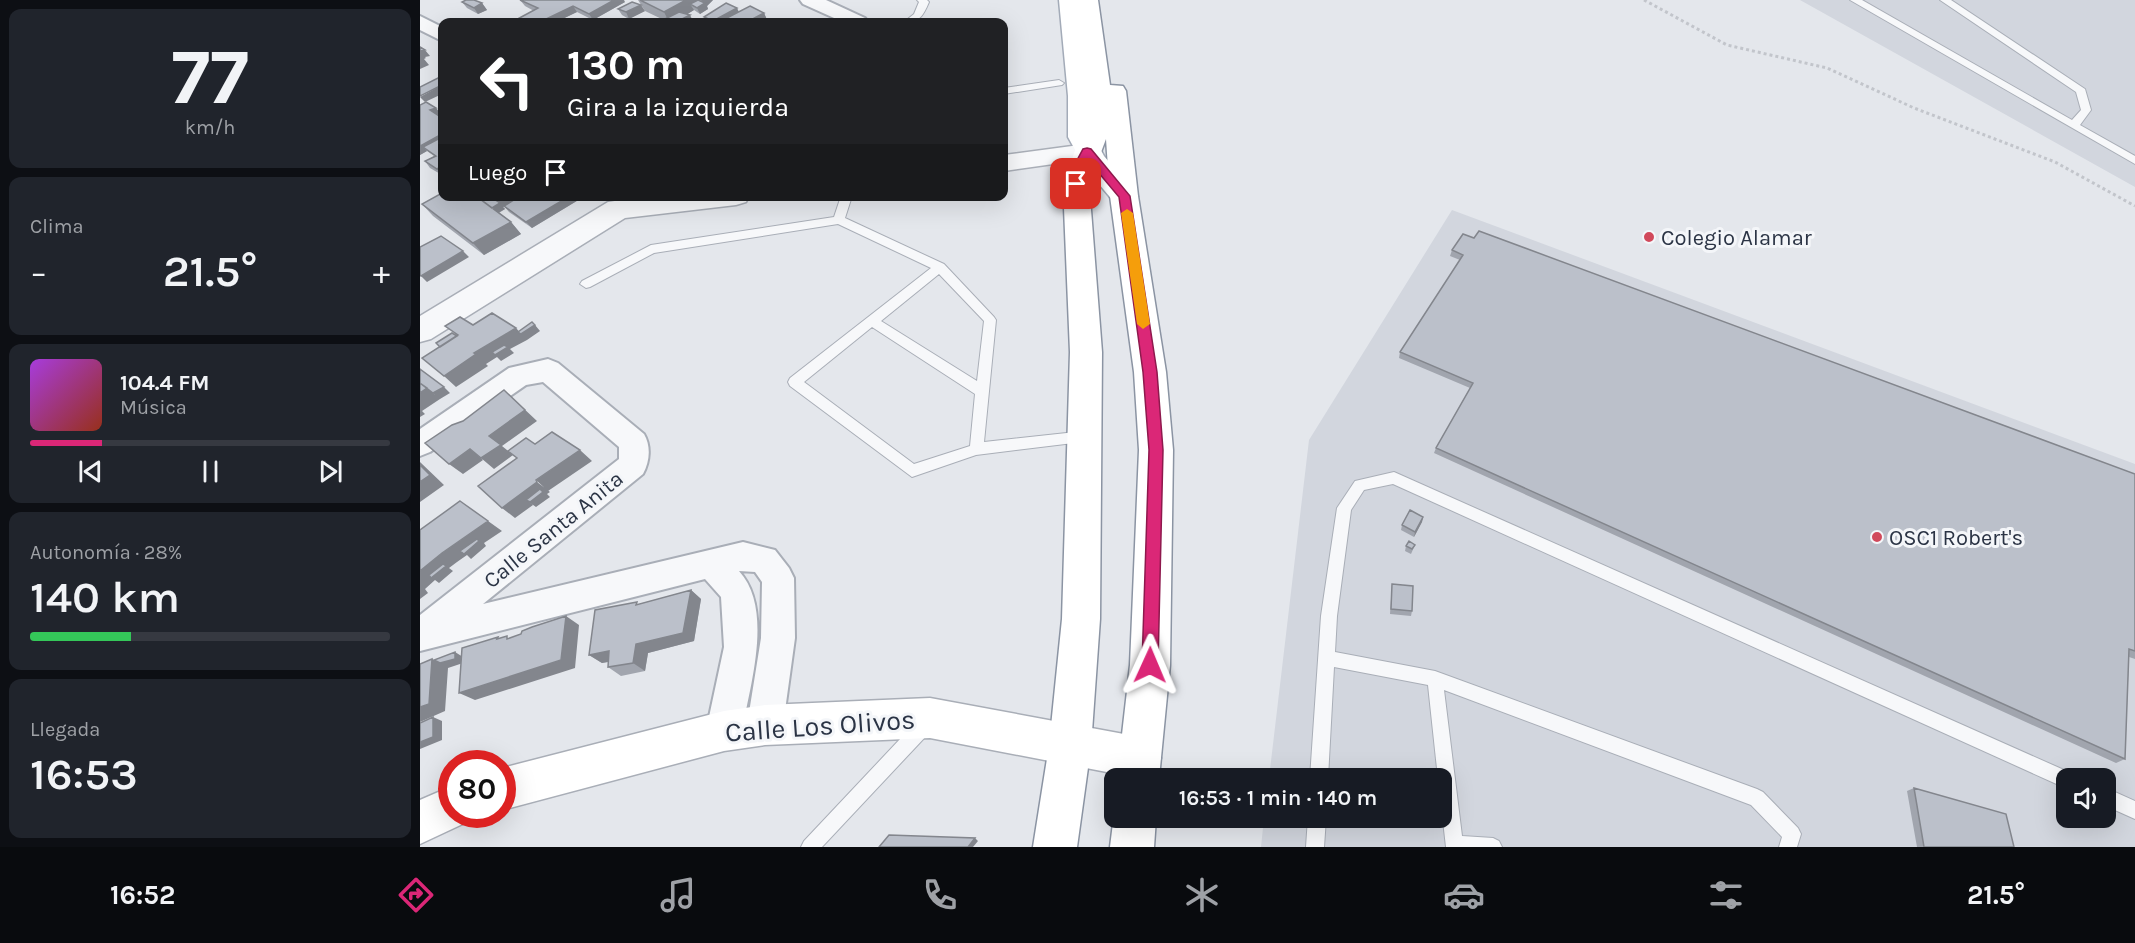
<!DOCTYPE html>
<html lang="es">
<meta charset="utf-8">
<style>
body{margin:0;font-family:Karla,sans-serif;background:#20242c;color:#f1f3f6;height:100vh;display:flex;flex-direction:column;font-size:22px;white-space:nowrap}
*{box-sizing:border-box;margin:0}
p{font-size:20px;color:#9ea1a6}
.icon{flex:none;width:33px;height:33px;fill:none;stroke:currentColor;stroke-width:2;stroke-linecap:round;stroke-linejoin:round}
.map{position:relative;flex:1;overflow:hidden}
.details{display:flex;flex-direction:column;gap:9px;padding:9px;background:#0d0f14;width:420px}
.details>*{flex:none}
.banner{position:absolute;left:18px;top:18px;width:570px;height:183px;border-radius:12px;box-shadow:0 6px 24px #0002;background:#202124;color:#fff;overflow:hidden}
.controls{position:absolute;left:1636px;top:768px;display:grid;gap:12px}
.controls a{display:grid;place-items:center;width:60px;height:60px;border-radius:12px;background:#171b24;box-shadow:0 6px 24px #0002;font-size:30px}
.speed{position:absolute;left:18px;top:750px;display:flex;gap:12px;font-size:30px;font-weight:700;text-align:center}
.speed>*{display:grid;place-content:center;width:78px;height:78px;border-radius:50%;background:#171b24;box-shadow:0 6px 24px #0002;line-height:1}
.speed .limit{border:9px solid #d22;background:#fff;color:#111}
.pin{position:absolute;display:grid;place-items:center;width:51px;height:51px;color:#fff;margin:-26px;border-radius:12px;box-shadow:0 3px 9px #0006}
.me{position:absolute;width:66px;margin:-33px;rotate:1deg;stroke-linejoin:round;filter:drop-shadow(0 0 4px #0008)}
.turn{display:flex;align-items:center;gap:21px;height:126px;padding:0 30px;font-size:27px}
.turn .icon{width:78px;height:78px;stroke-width:2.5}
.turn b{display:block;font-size:42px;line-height:51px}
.then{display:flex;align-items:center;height:57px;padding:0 30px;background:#0003;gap:12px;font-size:22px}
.big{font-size:45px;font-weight:600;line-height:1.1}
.details .card{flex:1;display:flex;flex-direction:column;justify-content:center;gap:9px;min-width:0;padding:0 21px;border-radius:12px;background:#20242c}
.details .dial{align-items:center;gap:0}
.dial b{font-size:78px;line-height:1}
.song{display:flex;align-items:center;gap:18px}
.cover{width:72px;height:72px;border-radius:9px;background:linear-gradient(135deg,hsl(280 70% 55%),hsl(10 70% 35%))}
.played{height:6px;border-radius:3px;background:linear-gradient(90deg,#db2777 20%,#363941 20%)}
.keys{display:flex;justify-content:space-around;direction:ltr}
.heat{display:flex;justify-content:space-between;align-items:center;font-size:33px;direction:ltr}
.charge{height:9px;border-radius:4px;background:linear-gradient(90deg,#34c759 28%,#363941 0)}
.trip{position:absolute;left:684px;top:768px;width:348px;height:60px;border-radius:12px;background:#171b24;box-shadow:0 6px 24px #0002;font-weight:600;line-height:60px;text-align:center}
.menu{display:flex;height:96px;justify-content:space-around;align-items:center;background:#090b0e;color:#9ea1a6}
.menu .icon{width:42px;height:42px}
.menu .active{color:#db2777}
.menu b{font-size:27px;color:#f1f3f6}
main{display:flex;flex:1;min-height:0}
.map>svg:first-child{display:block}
</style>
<main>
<section class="details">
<div class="card dial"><b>77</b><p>km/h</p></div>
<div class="card"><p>Clima</p>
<div class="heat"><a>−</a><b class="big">21.5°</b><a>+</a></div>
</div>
<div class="card">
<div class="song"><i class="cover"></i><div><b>104.4 FM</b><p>Música</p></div></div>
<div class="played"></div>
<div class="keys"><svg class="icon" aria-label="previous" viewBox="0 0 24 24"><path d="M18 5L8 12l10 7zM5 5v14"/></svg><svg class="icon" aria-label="pause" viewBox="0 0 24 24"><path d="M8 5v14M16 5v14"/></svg><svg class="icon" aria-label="next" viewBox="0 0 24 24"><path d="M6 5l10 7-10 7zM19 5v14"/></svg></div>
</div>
<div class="card"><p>Autonomía · 28%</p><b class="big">140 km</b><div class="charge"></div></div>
<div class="card"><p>Llegada</p><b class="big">16:53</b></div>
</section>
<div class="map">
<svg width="1715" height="847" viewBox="0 0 1715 847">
<rect width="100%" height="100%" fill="#e4e7ec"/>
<!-- built -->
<path fill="#d2d6de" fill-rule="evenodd" d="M1380 0H1715V187Z
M1032 210 1715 464V847H841L844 818H1022V778H849L889 440ZM1647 778H1686V818H1647Z"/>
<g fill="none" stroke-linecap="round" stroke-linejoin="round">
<defs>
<path id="service" d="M497 0H507L509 2C503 16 500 22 484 22L494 14 499 2Z
M1430 0H1442L1652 120 1661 110 1656 92 1520 0H1531L1665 89 1671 110 1660 125 1715 156V164Z
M639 80 644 83 642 85 584 94V88Z
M421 196H432L425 218 524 264 574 317 576 320 564 442 665 431 670 433 672 437 670 441 556 455 492 477 370 386 368 382 370 378 511 268 418 224 234 253 170 287 166 288 160 284 162 281 231 245 414 217ZM519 274 564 321 557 381 461 321ZM452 327 555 394 550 446 494 464 384 382Z
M974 472 1653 774 1655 778H1647V789L1641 786 973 484 944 490 931 510 917 616 915 652 1015 671 1337 789 1343 792 1378 828 1381 834 1377 847H1359L1362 837 1331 805 1024 690 1042 836 1073 838 1079 841 1082 847H1026L1022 812V778H1018L1008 685 914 667 908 778H890L901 616 917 508 935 481Z
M503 719 509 721 511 727 509 733 402 847H381L384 841 497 721Z
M1686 788 1715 801V819L1686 806Z
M888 818H906L904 847H886Z"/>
<path id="minor" d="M380 0H406L445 18 448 22H423L383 4Z
M0 16 22 27V41L0 30Z
M128 359 138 363 224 434C231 446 230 461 223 474L63 604 323 542 355 550 369 568 374 578 375 638 363 725 357 737 345 743 333 737 327 725 341 638 342 582 335 572 319 571C354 609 330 685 322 731L317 744 304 749 291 744 286 731 304 647 301 597 285 579 0 651V615L199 459V447L123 382 106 385 10 452 0 456V429L89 368Z"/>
<path id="tertiary" d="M667 144 676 146 680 152 676 158 584 171V155Z
M228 196H329L326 202 316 205 205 218 11 339 0 342V316L188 202Z"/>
<path id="secondary" d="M510 698 720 737 735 743 741 758 735 773 718 778 510 738 345 745 304 751 82 810V768L304 711 345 705Z
M32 786V814H50L47 822 0 844V800Z"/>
<path id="primary" d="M639 0H661L672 96 674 137 684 156 718 196 714 202 704 205 694 202 664 166 648 137V96Z"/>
<path id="trunk" d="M656 0H678L690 85 703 86 706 91 718 196 746 372 753 450 750 665 739 778H697L710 665 719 450 714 372 690 196 686 139 669 184 682 352 680 619 671 746 657 847H613L629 746 642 619 650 352 643 184 662 131 666 99Z
M694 815V818H736L734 847H690Z"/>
</defs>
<!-- service casing -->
<use href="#service" stroke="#a9aeb7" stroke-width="2"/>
<!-- minor casing -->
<use href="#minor" stroke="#a9aeb7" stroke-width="4"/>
<!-- tertiary casing -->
<use href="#tertiary" stroke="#a9aeb7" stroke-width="3"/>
<!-- secondary casing -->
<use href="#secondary" stroke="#a9aeb7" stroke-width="3"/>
<!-- primary casing -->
<use href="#primary" stroke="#a3abb8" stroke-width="3"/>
<!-- trunk casing -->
<use href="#trunk" stroke="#8b94a3" stroke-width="3"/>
<!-- path -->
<path stroke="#c2c5cb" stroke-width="3" stroke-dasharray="3 3" stroke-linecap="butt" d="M1224 0 1307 45 1407 68 1494 108 1635 162 1715 206"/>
<!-- service -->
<use href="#service" fill="#f7f8fa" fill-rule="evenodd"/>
<!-- minor -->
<use href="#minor" fill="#f7f8fa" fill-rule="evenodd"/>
<!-- tertiary -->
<use href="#tertiary" fill="#f7f8fa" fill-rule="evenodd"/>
<!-- secondary -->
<use href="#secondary" fill="#fff" fill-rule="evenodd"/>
<!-- primary -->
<use href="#primary" fill="#fff" fill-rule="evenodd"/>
<!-- trunk -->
<use href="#trunk" fill="#fff" fill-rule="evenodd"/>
</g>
<!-- wall -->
<path fill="#a1a5ae" d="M100 0 205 2 173 20 157 12 136 22H92L114 11 105 6Z
M218 0H293L287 6 288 9 280 14 274 10 267 14 273 21 270 22H248L225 11Z
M42 2 62 3 67 10 58 14 47 8Z
M198 9 225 11 209 19 202 15Z
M319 12 344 13 348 22H276L286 21 284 17Z
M0 105 21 114 18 115 22 118V175L10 168 5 161 14 156 7 151 0 155Z
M22 193 60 199 165 196 112 228 89 212 84 206 83 207 85 209 79 213 91 222 101 234 64 255 13 216 2 204Z
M1032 250 1715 474V659L1709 657 1705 759 1696 763 1014 453 1016 448 1050 388 979 358 980 352 1040 260 1030 256Z
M1003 517 1002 522 994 537 981 530 982 525Z
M995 545 991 554 985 551 986 546Z
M972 584 992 611 991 616 970 614Z
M271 590 281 599 274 641 228 653 225 671 201 676 188 667 189 662 182 663 169 655 223 603Z
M1494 788 1594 847H1497L1487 791Z"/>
<!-- shaded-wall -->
<path fill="#83868d" d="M194 0H204L205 2 173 20 169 14Z
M266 0H277L280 6 283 4 281 0H293L287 6 288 9 280 14 277 8 270 4 274 10 255 22 247 18 244 12Z
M62 3 67 10 58 14 54 8Z
M221 5 225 11 209 19 206 12Z
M153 6 157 12 136 22H120Z
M317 8 320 14 304 22H293V21Z
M344 13 348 22H327Z
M270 15 273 21 270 22H264L262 19Z
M5 50 10 56 5 57 6 58 4 59 9 65 0 69V51Z
M22 85V94L5 102 0 97Z
M16 108 21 114 16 117 10 110Z
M22 134V143L3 147 7 151 0 155V146Z
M22 166V174L20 172 22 176 17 169Z
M85 196H101L83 207 85 209 76 214 70 208 77 201Z
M150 196H165L112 228 106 222Z
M91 222 101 234 64 255 53 243Z
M43 251 49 257 7 282 1 276Z
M115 325 120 331 107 340 101 334Z
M96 328 107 340 90 349 94 353 81 361 77 357 66 364 68 366 36 387 24 376 54 353Z
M24 387 30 393 20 399 13 393Z
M7 388 20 399 2 411 5 414 0 417V393Z
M84 390 117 421 82 446 93 455 74 469 61 458Z
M50 449 63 460 43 474 29 464Z
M160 450 172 461 128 491 116 480Z
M0 462 24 485 0 502Z
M117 482 130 492 127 494 130 497 116 507 106 500 113 505 95 518 82 508Z
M1003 517 1002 522 994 537 995 532Z
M68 521 82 531 64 543 66 546 51 559 47 555 37 562 29 568 33 571 19 583 15 580 5 589 8 593 0 599V571L22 553Z
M271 590 281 599 274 641 228 653 225 671 213 663 216 644Z
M146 616 159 625 155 668 55 700 39 693Z
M189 651 201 659 182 663 169 655Z
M35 652 43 657V663L28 668 25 711 0 722V707L12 659 20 663Z
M13 717 22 721V740L0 749V742Z
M555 838 558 841 553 847H548Z"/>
<!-- building -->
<path fill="#bbc0ca" stroke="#83868d" stroke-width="1.5" d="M46 0H54L62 3 54 8 42 2Z
M100 0H194L169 14 153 6 120 22H92L118 8Z
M220 0H266L244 12Z
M278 0 285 3 277 8 270 4Z
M212 2 221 5 206 12 198 9Z
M306 3 317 8 293 21 284 17Z
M330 6 344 13 327 22H299Z
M259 12 270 15 262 19 268 22H257L247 18Z
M282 19 289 22H276Z
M0 47 5 50 0 51Z
M22 76V85L0 96V87Z
M6 102 16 108 10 110 22 118V134L0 146V105Z
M22 137V166L17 169 5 161 16 156 3 147Z
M22 193V196H56L91 222 53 243 2 204Z
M65 196H85L77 201 80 203 72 208 60 199Z
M100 196H150L106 222 84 206Z
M1059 231 1715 474V651L1709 649 1705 759 1016 448 1053 383 980 352 1043 255 1032 250 1043 234 1054 238Z
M21 236 43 251 1 276 0 275V247Z
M72 313 96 328 54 353 56 354 24 376 2 358 38 335 25 326 40 317 53 325Z
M112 322 115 325 101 334 98 332Z
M32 333 37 336 20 347 16 343Z
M84 345 88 347 75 355 72 352Z
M0 369 24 387 13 393 0 383Z
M0 383 7 388 0 393Z
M84 390 105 410 69 436 81 445 61 458 50 449 29 464 5 443 32 425 43 421Z
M132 432 160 450 116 480 117 482 82 508 58 486 97 458 88 451 106 438 115 444Z
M0 465 10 475 0 482Z
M120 489 123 492 110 502 106 500Z
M40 501 68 521 22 553 0 571V530Z
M990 510 1003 517 995 532 982 525Z
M57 539 59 541 44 554 40 551Z
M989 541 995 545 992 549 986 546Z
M23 564 26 566 11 578 9 575Z
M972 584 993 586 992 611 971 609Z
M271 590 263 633 216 644 213 663 188 667 189 651 169 655 175 610 217 602 216 605Z
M146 616 141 660 39 693 42 648 78 637 77 639 87 636V639L101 634 102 631 112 627Z
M35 652V659L20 663 14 660Z
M12 659 9 704 0 707V664Z
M13 717V737L0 742V723Z
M1494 788 1586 814 1594 847H1504Z
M469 835 555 838 548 847H459Z"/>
<!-- route -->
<path fill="#db2777" stroke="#8e194d" stroke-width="1.5" d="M667 148 671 149 710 196 737 372 743 450 738 665 736 670 730 672 725 670 722 665 729 450 723 372 699 197 668 160 660 187 656 188 650 184 655 164 663 149Z"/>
<!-- slow -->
<path fill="#f59e0b" d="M707 209 713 213 730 324 723 329 717 324 701 213Z"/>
<!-- markers -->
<g fill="#d1495b" stroke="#f4f6f9" stroke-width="2">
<circle cx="1229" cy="237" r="6"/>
<circle cx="1457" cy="537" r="6"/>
</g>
<g text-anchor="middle" stroke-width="6" stroke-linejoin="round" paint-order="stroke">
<!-- poi labels -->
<g font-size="22" fill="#2b3445" stroke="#f4f6f9" text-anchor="start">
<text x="1241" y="245">Colegio Alamar</text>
<text x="1469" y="545">OSC1 Robert's</text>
</g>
<!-- street labels -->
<g font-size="22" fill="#2b3445" stroke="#f4f6f9">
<text transform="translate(133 529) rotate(-39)" y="8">Calle Santa Anita</text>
</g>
<!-- near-street labels -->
<g font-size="27" fill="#2b3445" stroke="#f4f6f9">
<text transform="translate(400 726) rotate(-4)" y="9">Calle Los Olivos</text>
</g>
</g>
</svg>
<div class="controls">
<a><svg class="icon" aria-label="sound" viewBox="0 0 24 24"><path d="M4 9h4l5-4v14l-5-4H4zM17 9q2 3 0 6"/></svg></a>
</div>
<div class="speed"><div class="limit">80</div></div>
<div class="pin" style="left:656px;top:184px;background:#d93025"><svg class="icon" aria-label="arrive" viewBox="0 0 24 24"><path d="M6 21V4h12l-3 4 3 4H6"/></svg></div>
<svg class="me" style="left:730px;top:665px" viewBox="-20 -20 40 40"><path d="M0-17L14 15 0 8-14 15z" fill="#db2777" stroke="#fff" stroke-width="4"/></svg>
<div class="trip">16:53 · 1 min · 140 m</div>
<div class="banner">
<div class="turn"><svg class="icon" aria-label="left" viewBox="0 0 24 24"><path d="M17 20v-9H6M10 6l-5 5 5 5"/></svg><div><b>130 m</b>Gira a la izquierda</div></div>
<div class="then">Luego<svg class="icon" aria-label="arrive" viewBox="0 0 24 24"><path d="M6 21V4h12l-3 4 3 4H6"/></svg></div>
</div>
</div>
</main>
<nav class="menu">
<b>16:52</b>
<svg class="icon active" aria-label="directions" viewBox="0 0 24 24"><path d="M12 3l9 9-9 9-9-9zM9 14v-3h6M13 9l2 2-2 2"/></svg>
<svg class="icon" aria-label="music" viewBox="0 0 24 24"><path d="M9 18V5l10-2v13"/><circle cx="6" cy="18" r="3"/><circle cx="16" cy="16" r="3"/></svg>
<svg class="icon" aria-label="phone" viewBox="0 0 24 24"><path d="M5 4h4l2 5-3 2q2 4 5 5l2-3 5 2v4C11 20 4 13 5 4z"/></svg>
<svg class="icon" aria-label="climate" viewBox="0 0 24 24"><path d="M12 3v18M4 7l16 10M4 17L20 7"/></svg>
<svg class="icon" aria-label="car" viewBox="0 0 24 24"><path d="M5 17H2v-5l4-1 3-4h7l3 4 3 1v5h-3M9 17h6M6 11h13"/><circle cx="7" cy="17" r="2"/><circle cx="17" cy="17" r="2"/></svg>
<svg class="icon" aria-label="filters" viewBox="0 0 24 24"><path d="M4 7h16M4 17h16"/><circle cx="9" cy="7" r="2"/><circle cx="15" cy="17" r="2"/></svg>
<b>21.5°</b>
</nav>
